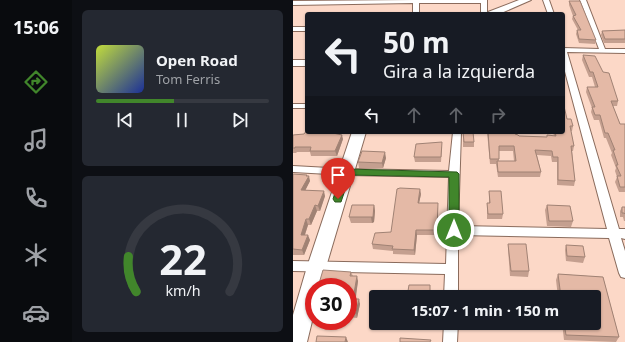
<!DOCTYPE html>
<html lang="es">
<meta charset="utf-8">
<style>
body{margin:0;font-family:"Noto Sans",sans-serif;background:#242831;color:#f1f3f6;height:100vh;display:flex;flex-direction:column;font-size:15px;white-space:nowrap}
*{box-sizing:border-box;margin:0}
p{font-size:13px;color:#9ea1a6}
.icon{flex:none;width:22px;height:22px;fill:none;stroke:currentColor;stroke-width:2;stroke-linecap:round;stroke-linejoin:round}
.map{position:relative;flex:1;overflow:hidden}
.details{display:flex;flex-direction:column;gap:10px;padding:10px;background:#0d0f14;width:221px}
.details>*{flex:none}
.hud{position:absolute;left:12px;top:12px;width:260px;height:122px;border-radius:4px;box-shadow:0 1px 3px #0004;background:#171b24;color:#f1f3f6;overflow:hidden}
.speed{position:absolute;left:12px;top:278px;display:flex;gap:8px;font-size:20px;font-weight:700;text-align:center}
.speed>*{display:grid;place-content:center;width:52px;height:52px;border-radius:50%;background:#171b24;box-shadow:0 1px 3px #0004;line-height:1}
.speed .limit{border:6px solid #d22;background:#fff;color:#111}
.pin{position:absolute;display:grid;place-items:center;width:34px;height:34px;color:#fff;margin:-41px -17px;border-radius:50% 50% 50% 0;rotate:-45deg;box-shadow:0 0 4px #0007}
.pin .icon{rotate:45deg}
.me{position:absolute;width:44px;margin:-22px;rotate:0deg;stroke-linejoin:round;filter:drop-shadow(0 0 3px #0008)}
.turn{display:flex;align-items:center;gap:14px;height:84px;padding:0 12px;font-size:18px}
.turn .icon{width:52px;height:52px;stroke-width:2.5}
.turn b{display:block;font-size:28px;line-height:34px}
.lanes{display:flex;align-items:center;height:38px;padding:0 12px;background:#0003;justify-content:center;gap:20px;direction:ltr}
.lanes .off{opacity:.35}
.details .widget{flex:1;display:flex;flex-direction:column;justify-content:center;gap:6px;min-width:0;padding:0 14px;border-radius:6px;background:#242831}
.details .dial{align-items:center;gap:0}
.dial svg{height:104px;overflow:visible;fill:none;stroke:#363941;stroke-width:7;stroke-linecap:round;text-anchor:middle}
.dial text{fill:#f1f3f6;stroke:none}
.song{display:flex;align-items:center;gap:12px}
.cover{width:48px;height:48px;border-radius:6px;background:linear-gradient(135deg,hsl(70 70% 55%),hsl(230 70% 35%))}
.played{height:4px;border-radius:2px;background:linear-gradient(90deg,#41862b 45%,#363941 45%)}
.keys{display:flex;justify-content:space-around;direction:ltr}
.trip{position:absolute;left:76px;top:290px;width:232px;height:40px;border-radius:4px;background:#171b24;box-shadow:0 1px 3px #0004;font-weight:700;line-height:40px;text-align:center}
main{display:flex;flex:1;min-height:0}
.menu{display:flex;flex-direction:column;width:72px;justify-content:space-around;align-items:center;background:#090b0e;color:#9ea1a6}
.menu .icon{width:28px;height:28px}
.menu .selected{color:#41862b}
.menu b{font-size:18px;color:#f1f3f6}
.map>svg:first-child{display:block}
</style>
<main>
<nav class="menu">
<b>15:06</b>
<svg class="icon selected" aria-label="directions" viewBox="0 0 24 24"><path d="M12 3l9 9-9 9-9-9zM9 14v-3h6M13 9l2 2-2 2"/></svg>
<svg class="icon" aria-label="music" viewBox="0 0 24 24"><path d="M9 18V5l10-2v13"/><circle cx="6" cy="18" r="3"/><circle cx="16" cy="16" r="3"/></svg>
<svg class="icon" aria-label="phone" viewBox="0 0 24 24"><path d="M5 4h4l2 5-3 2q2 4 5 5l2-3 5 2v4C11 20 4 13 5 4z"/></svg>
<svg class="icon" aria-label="climate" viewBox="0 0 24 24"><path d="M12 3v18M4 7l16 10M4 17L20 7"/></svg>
<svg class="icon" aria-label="car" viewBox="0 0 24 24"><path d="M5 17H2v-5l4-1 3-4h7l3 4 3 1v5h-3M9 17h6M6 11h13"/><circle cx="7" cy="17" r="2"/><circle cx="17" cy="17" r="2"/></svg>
</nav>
<section class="details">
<div class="widget">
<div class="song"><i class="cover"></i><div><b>Open Road</b><p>Tom Ferris</p></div></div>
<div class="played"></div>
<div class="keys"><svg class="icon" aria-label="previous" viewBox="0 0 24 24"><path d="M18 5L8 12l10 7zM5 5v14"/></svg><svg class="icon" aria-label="pause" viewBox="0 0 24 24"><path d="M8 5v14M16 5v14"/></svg><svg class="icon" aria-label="next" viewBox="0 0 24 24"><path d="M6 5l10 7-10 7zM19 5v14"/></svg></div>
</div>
<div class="widget dial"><svg viewBox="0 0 100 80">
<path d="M14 69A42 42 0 1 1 86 69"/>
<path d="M14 69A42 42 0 0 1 8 42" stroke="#41862b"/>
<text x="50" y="56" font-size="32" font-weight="700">22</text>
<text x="50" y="72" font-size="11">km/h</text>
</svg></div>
</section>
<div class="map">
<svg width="332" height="342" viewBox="0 0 332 342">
<rect width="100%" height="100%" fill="#fcd8c7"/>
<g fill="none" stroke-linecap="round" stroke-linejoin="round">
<defs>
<path id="minor" d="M120 0H194V14H188V3H126V14H120V3L0 5V1Z
M250 0H256L261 14H255Z
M287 0H293L312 49H332V53L274 52 326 229H332V239L328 238 332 251V278L328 277 326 273 316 238 165 235V297H151L152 274 0 271V261L153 264 156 177 54 175 0 172V166L54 169 156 171 160 132H168L165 226 314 229 270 64V48L306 49Z
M0 27H14V31H0Z
M0 104H14V108H0Z
M151 323H165L164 342H150Z"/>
<path id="tertiary" d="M0 60H14V66H0Z"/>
<path id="secondary" d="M226 0H238L206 14H194L195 12Z
M59 132H73L27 287H21V313L14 342H0V315L14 267Z"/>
</defs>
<!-- minor casing -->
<use href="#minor" stroke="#8a6b5c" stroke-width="2"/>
<!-- tertiary casing -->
<use href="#tertiary" stroke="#8a6b5c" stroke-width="2"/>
<!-- secondary casing -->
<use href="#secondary" stroke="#8a6b5c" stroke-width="2"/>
<!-- minor -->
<use href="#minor" fill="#fff" fill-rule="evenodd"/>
<!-- tertiary -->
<use href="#tertiary" fill="#fff" fill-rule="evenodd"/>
<!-- secondary -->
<use href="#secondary" fill="#fff" fill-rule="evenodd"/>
</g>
<!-- wall -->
<path fill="#c49f8f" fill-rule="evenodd" d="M276 1 303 40 302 44 286 43 283 34 284 30H285L279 19 280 16 276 5Z
M332 30V43H311L308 35 309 31Z
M290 55 310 72 325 101 324 106H320L327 124H332V192H326L322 182 324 177 322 171 323 168 318 155 319 153 313 138H311L306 120H301L298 112 299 108 293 92 294 87H302L299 77H296L289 60Z
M274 119 280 126 279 131H278L281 146 280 151H279L282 181 281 186 264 185V162H259L258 156 244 155 248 172 247 177H205L203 164H197L194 132H222V134L226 136 254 137V135L261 136 260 132H270ZM206 151H220L221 161H206Z
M14 132H43V134L50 139 44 156H18L17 152H4L3 153H0V135L11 134Z
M170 132 181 142V147H170Z
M149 147 148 162H122L121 157Z
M93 158 90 168H66L65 162Z
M0 174 14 175 17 181 12 190 32 196 27 211H24L18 225H15L12 235 17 240 11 255H0Z
M196 191 210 214 209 219H194V203H196Z
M128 194 126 203 145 208 144 235H124L122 255 100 254V251L80 249 79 244 98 232Z
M81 205 82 211 81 222 79 223H58L56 217Z
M254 205 280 221 278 227 254 226 252 210Z
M329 207H332V221H331L330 217H327V211Z
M215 244 236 271 235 277 217 276 215 249Z
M273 245 292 257 290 263 273 261 272 250Z
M58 272 60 276 65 281 62 299 67 304 64 318 55 317V287Z
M265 274 310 277 326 337 323 342 271 340 269 323H301V297H265L263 280Z"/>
<!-- shaded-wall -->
<path fill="#a08274" d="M49 135 50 139 44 156 42 151Z
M92 152 93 158 90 168 89 163Z
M14 175 15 178 16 176 17 181 10 195 8 190Z
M127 189 128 194 125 208V203Z
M31 191 32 196 27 211 25 206Z
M22 205 24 211 18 225 16 219Z
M81 205 82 211 81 222 79 223 78 217Z
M13 219 15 225 10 240 8 235Z
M123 230 124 235 122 255 121 250Z
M15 235 17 240 11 255 9 250Z
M64 276 65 281 62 304 60 299Z
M66 299 67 304 64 318 63 313Z
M53 337 55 342H52Z"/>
<!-- building -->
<path fill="#e4b9a6" stroke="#a08274" d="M276 1H287L303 40 286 39 284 30H288L280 16 283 15Z
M332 30V39H312L309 31Z
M290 55 302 56 310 72 316 73 325 101H318L327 124H332V187H327L324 176H328L323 165H325L320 150H322L315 133H312L307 115H302L299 107H302L294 87H305L300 72H297Z
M270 102 274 119H278L280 126H277L281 146H278L282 181 265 180V157H260L259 151 242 150 248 172H205L204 161H223L221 146H206V159H197L195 132H222V134L225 135 226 136 254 137V135L263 136 262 132H270Z
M14 130V132H40V133L49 135 42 151H17L18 147H2V148H0V135L11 134Z
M170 132H180L181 142H171Z
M149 142 148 157H121L123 144Z
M69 151 92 152 89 163 65 162Z
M0 174 14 175 13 176H16L8 190 31 191 25 206 22 205 16 219H13L8 235H15L9 250 0 249Z
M107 188 127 189 125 203H145L144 230H123L121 250 99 249 100 246 79 244 82 233 98 232 104 189Z
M196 191H208L210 214H195L194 203H197Z
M59 205H81L80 217H56Z
M254 205 277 206 280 221H256Z
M329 207H332V214L331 213H329Z
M215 244H233L236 271H218Z
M273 245 290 246 292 257 274 256Z
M30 270 58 272 57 276H64L60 299H66L63 313H55V287H25Z
M265 274 310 277 326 337 273 335 271 323H301V297H268Z
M116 285H137V297H114Z
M24 336 53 337 52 342H23Z
M107 338 138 340 137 342H107Z"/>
<!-- route -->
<path fill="#41862b" stroke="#2a571c" d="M54 169 164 172 166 174V230L165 233H157L156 230V177L57 175 48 202H42L40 199 49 172Z"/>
</svg>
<div class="speed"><div class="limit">30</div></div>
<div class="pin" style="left:45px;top:199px;background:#d93025"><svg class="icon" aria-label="arrive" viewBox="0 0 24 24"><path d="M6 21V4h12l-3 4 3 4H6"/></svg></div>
<svg class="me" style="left:161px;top:230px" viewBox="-20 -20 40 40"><circle r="17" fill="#41862b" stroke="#fff" stroke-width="3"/><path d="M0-11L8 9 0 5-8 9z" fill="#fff"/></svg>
<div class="trip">15:07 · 1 min · 150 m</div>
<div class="hud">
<div class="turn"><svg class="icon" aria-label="left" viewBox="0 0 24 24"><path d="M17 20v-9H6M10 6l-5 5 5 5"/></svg><div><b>50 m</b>Gira a la izquierda</div></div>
<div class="lanes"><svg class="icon" aria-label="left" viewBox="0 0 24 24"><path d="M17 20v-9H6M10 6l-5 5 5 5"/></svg><svg class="icon off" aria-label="ahead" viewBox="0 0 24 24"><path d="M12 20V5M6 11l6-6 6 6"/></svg><svg class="icon off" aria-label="ahead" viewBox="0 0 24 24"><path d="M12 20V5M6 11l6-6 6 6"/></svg><svg class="icon off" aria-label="right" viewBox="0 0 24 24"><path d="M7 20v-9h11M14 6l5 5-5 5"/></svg></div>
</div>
</div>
</main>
